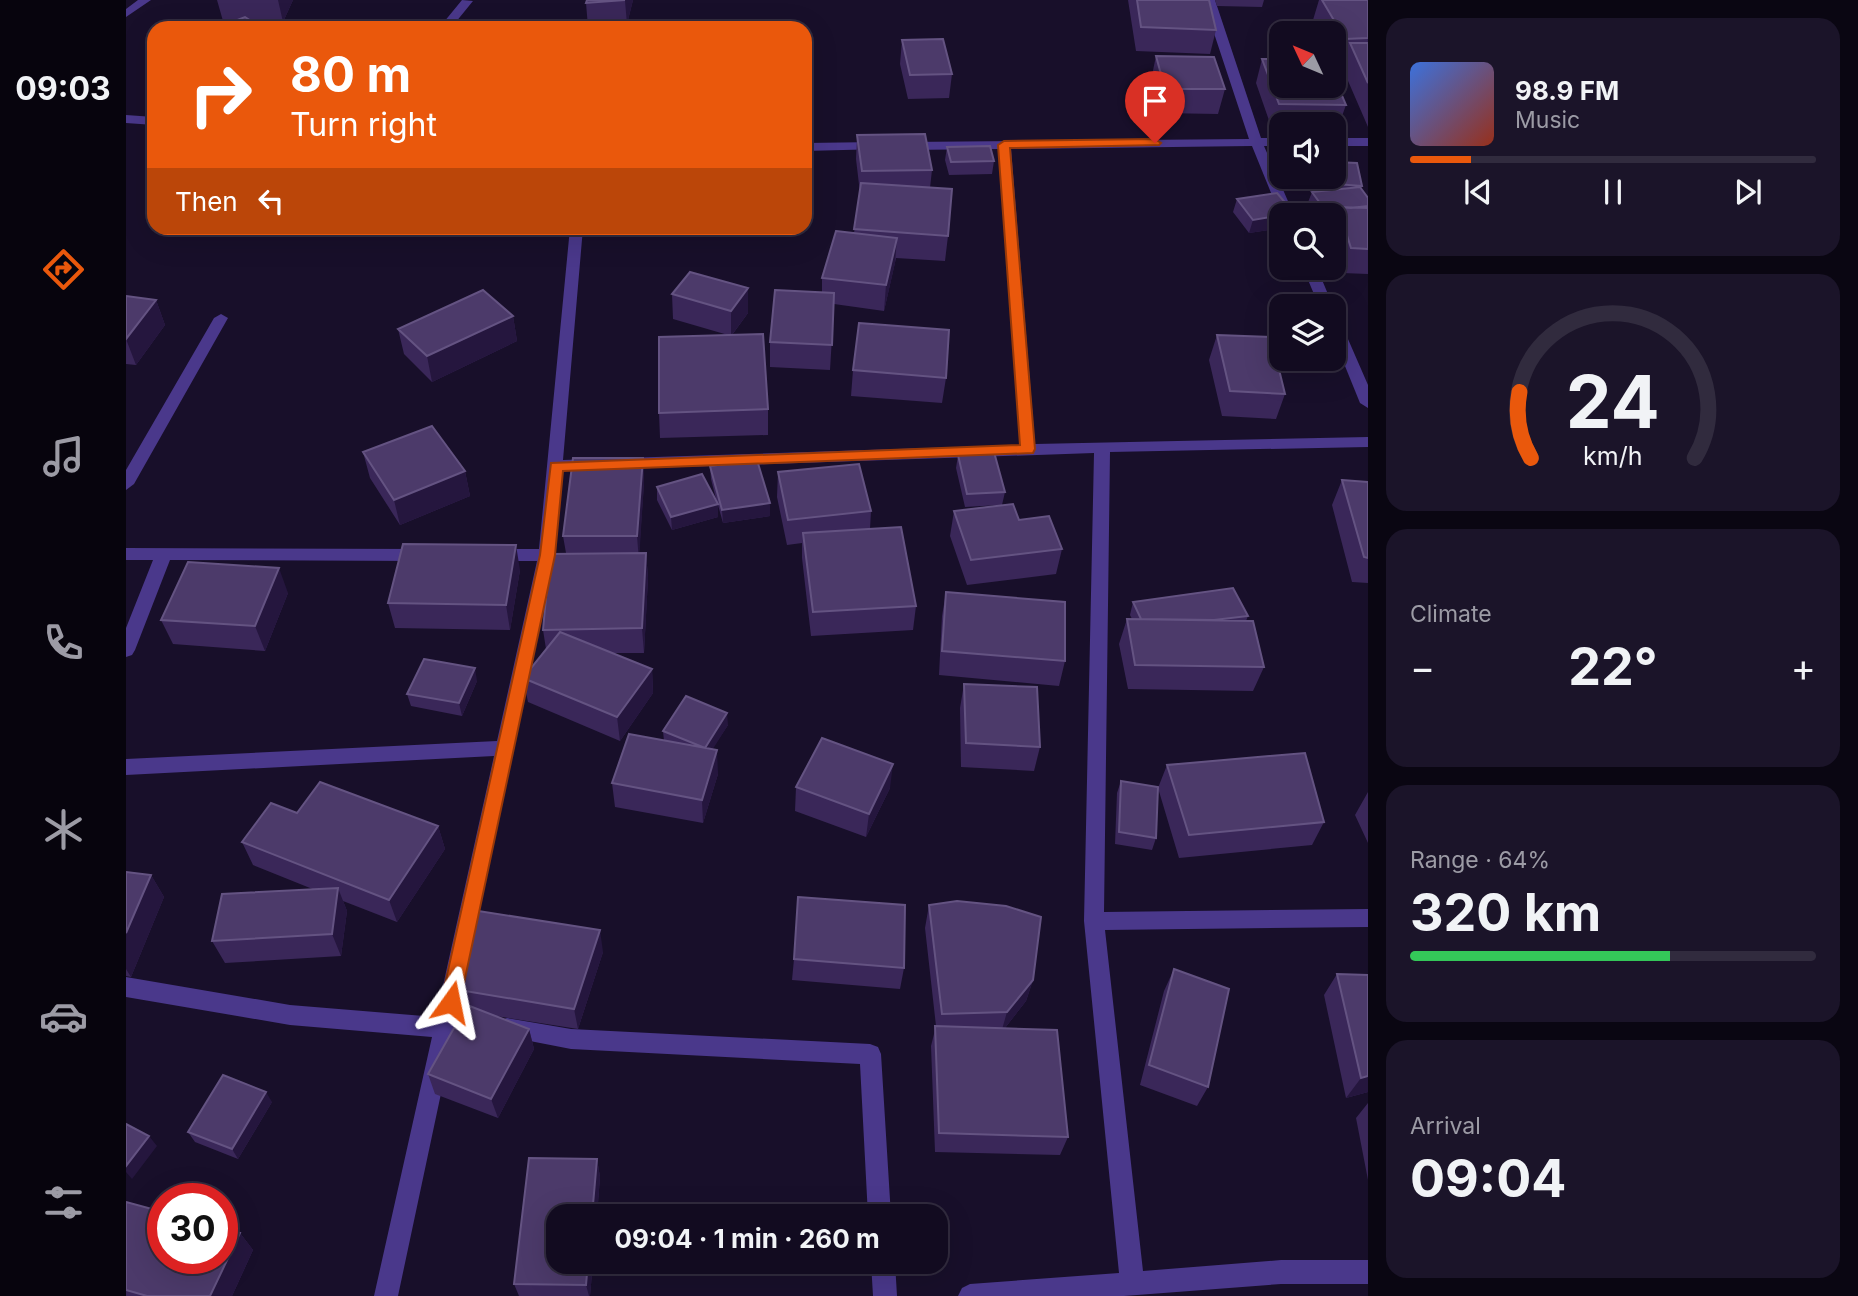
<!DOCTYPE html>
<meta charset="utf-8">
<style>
body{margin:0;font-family:Inter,sans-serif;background:#1b1429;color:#f1f3f6;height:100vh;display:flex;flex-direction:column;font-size:26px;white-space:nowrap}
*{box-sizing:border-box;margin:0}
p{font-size:23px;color:#9c9ba5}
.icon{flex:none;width:38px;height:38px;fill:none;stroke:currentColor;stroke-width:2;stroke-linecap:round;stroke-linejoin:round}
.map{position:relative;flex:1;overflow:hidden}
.drawer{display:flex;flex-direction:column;gap:18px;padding:18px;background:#0a0612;width:490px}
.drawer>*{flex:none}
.top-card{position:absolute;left:21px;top:21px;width:665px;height:214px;border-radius:21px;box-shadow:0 7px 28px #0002,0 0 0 2px #312b3e;background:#ea580c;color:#fff;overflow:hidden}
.needle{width:46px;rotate:314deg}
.controls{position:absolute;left:1143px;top:21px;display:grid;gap:14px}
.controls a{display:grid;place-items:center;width:77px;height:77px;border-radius:14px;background:#120b20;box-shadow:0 7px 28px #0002,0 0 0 2px #312b3e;font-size:35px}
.speed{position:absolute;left:21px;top:1183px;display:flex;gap:14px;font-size:35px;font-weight:700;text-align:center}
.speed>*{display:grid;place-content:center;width:91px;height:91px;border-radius:50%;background:#120b20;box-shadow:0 7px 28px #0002,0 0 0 2px #312b3e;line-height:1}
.speed .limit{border:10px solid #d22;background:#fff;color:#111}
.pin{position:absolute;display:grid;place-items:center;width:60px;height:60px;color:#fff;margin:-72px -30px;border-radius:50% 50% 50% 0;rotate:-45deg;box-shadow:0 0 7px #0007}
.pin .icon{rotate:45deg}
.me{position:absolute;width:77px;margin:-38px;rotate:12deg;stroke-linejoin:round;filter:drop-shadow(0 0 5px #0008)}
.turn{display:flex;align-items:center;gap:24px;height:147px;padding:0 28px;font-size:32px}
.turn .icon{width:91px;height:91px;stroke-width:2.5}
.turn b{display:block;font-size:49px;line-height:60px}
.then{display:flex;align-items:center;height:66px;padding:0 28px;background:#0003;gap:14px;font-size:26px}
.big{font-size:52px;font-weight:700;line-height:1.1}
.drawer .widget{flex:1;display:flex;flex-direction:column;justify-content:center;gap:10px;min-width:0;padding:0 24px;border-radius:21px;background:#1b1429}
.drawer .dial{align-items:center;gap:0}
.dial svg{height:182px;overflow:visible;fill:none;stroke:#312b3e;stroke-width:7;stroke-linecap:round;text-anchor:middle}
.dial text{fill:#f1f3f6;stroke:none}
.song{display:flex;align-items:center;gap:21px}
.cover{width:84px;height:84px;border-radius:10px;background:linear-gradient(135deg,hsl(220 70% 55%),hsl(10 70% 35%))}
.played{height:7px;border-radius:4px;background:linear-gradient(90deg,#ea580c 15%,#312b3e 15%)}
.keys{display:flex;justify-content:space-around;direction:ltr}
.heat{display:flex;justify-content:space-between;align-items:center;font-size:38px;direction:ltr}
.charge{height:10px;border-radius:5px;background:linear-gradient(90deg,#34c759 64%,#312b3e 0)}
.trip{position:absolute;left:420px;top:1204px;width:402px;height:70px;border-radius:21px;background:#120b20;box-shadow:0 7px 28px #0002,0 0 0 2px #312b3e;font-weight:700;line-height:70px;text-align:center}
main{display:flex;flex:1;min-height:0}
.tab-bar{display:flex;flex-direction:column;width:126px;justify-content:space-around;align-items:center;background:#07040d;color:#9c9ba5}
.tab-bar .icon{width:49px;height:49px}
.tab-bar .on{color:#ea580c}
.tab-bar b{font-size:32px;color:#f1f3f6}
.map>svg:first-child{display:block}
</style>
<main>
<nav class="tab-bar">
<b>09:03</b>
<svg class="icon on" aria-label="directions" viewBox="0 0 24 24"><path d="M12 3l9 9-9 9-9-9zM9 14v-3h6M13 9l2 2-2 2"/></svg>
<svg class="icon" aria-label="music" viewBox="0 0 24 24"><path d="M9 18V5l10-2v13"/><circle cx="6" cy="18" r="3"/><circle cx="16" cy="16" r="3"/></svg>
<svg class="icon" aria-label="phone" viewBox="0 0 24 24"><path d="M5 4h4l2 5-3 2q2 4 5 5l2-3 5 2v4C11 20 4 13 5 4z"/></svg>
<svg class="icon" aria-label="climate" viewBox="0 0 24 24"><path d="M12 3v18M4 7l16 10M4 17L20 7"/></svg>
<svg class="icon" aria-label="car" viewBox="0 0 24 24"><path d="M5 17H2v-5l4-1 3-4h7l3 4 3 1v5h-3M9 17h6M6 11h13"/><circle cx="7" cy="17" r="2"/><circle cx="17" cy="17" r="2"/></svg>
<svg class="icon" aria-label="filters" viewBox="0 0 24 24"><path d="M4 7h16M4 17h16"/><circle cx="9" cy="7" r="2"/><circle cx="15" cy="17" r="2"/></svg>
</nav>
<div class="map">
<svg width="1242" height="1296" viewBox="0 0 1242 1296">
<rect width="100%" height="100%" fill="#180f2a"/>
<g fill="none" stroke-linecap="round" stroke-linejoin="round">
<!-- minor -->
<path fill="#4a388b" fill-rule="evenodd" d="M12 0H25L0 17V9Z
M336 0 347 1 325 28H313Z
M1077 0H1089L1135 138H1155V146H1138L1168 215H1154L1126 146 885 149 909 444 1242 437V447L984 452 978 912 1242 909V927L979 930 1017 1271 1155 1260H1242V1284H1155L998 1296H832L836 1288 844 1284 993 1273 958 921 968 453 436 471 429 555 331 1017 350 1014 358 1017 361 1024 358 1031 327 1037 272 1296H248L306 1037 164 1025 0 997V977L164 1005 310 1017 368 756 0 775V759L371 741 411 561H367L359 555 367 549H413L444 228H457L437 460 894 445 872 149 780 150 774 146 780 142 1123 139Z
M0 115 28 117V125L0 123Z
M1208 138H1242V146H1208Z
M752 142 756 143V149L679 151V143Z
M1177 268H1191L1207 306H1193Z
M95 314 102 318 8 484 0 490V470L88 318Z
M1208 319 1215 323 1242 385V408L1234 403 1208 339Z
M0 548 297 549 305 555 297 561 44 560 9 650 6 655 0 657V628L27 560H0Z
M381 1018 445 1029 744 1044 752 1047 755 1054 765 1216H742L734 1064 445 1049 373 1035 370 1028 373 1021Z
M745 1262H769L771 1296H747Z"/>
</g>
<!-- wall -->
<path fill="#3a2759" d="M91 0H167L157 22 97 21Z
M461 0H507L501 24 462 27 460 3Z
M1002 0H1083L1090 30 1084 54 1010 51Z
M1089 0H1138L1136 7 1091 6Z
M1193 0H1242V127L1216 67 1217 63H1211L1208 56V33H1194L1187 20Z
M776 40 826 74 823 98 782 99 774 64Z
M1030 56 1099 89 1092 114 1034 113 1025 80Z
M1136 59 1220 105 1211 130H1208V124H1155V129H1146L1130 83Z
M731 135 806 170 804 188 822 236 819 261 770 258 758 311 708 304 704 370 644 367V342L696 292V278L728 233 734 193 730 159Z
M821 147 868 161 866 174 823 175 819 160Z
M1187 177H1208L1236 186 1235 189 1242 198V274L1216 273 1208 247V215H1189L1181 205 1186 192H1190Z
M1111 199 1155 215V228L1123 233 1107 212Z
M282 228H333L282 230Z
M546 294 622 313 606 335 642 409V435L534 438 533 413 602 335 547 319Z
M0 296 30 300 39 325 10 365 0 364Z
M387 316 391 341 306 382 278 354 272 329Z
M1091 335 1159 394 1150 419 1096 416 1083 360Z
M727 370 820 378 816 403 725 396Z
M237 452 339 471 344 496 274 525 244 478Z
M832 455 879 492 876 505 893 520 936 549 930 574 841 585 824 536 828 511 874 505 839 507 830 468Z
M517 458 518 483 513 553H520L522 578 518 653H487L526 669 527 693 494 741 402 702 397 678 420 649 417 630 440 553 437 536Z
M584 466 644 503V516L597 523 592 505V517L546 530 531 500V487L591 503 585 479Z
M652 472 745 511 744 529 790 606 787 630 685 636 676 558V543L661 545 651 497Z
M1216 480 1242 482V583L1226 582 1206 505Z
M394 570 384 630 269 628 262 603Z
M820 592 939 661 933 686 813 675 816 616Z
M162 593 139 651 47 644 35 620Z
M1007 602 1122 616 1120 621 1138 667 1127 691 1002 689 993 644 1001 619H1006L1004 615Z
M351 681 336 716 285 706 281 694Z
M838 684 914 747 908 771 835 767 834 708Z
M602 725 586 749 592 774 577 823 489 807 486 783 538 741 537 731Z
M1041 765 1198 822 1186 845 1053 858 1032 788Z
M995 781 1030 838 1026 850 989 844 991 793Z
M670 787 764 788 740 837 669 811Z
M1242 792V843L1229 815Z
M312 826 319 849 271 922 217 901 221 911 215 956 99 963 86 941 189 890 127 865 116 842Z
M0 872 25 875 38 897 5 977 0 976Z
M803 905 907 980 900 1001 879 1028 942 1137 934 1155 809 1152 805 1046 810 1026 799 928Z
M477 952 452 1029 370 1016 403 1029 408 1049 372 1118 309 1094 302 1074 338 1011 334 1010 327 989Z
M668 959 778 968 774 989 666 980Z
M1048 969 1082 1087 1071 1106 1014 1085 1038 991Z
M1211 974 1242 1092 1220 1098 1198 995Z
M146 1102 112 1159 69 1142 62 1132Z
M1242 1103V1180L1230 1118Z
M403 1158 471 1159 474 1177 471 1216H432V1262H467L464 1296H393L388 1284Z
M0 1202 114 1233 127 1250 106 1296H0Z"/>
<!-- shaded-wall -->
<path fill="#25163e" d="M152 0H167L157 22Z
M499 0H507L501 24 499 1Z
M1155 215V228L1123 233 1127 220Z
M771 238 769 263 758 311 760 285Z
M622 288V313L605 336V311Z
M30 300 39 325 10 365 0 339Z
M387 316 391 341 306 382 301 356Z
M517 458 518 483 513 561 511 536Z
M339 471 344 496 274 525 268 500Z
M644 503V516L597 523 596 510Z
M592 504V517L546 530 545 517Z
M390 545 394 570 384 630 380 605Z
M520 553 522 578 518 653 516 628Z
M153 568 162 593 139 651 129 626Z
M349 668 351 681 336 716 333 703Z
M526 669 527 693 494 741 491 717Z
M601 713 602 725 580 760 579 748Z
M591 750 592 774 577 823 576 800Z
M767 764 764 788 740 837 743 814Z
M312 826 319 849 271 922 263 900Z
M25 875 38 897 5 977 0 969V933Z
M212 888 221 911 215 956 206 934Z
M474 930 477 952 452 1029 448 1009Z
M907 980 900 1001 875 1033 881 1012Z
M403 1029 408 1049 372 1118 365 1099Z
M1242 1076V1092L1220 1098 1235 1078Z
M140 1092 146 1102 112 1159 106 1149Z
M23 1136 31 1146 6 1179 0 1172V1166Z
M471 1159 474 1177 471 1216H466Z
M114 1233 127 1250 106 1296H84Z
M462 1262H467L464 1296H463L460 1285Z"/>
<!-- building -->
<path fill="#4c3a6a" stroke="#645382" stroke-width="2" d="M461 0H499L460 3Z
M1011 0H1083L1090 30 1015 27Z
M1196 0H1242V38L1219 39Z
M119 17 136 28H90Z
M817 39 826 74 784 75 776 40Z
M1224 43H1242V83Z
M1030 56 1088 57 1099 89H1039Z
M1136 59H1155V86H1208V77L1220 105 1153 104Z
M799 134 806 170 736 171 731 135Z
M864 146 868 161 825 162 821 147Z
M1208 162 1231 163 1236 186 1195 183 1194 177H1208Z
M735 183 826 189 822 236 728 229Z
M1234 187 1242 198V206L1225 208 1212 207 1211 209 1199 210 1186 192Z
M1151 193 1168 213 1127 220 1111 199Z
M1212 207 1242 208V249L1225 248Z
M710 231 771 238 760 285 696 278Z
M564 272 622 288 605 311 546 294Z
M357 290 387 316 301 356 272 329Z
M649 290 708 293 706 345 644 342Z
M0 296 30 300 0 339Z
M733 323 823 330 820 378 727 370Z
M637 334 642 409 533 413V337Z
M1091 335 1145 337 1159 394 1104 391Z
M306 426 339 471 268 500 237 452Z
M868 452 879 492 841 494 832 455Z
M447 458H517L511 536H437Z
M631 460 644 503 596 510 584 466Z
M733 464 745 511 662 520 652 472Z
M576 474 592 504 545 517 531 487Z
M1216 480 1242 482V558L1238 557Z
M887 504 893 520 923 516 936 549 845 560 828 511Z
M775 527 790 606 687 612 677 533Z
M277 544 390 545 380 605 262 603Z
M520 553 516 628 417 630 424 554Z
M62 562 153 568 129 626 35 620Z
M1107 588 1122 616 1088 620 1015 619 1007 602Z
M820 592 939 602V661L816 651Z
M1001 619 1127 621 1138 667 1009 665Z
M434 632 526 669 491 717 397 678Z
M298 659 349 668 333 703 281 694Z
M838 684 911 687 914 747 840 743Z
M560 696 601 713 579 748 537 731Z
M503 734 591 750 576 800 486 783Z
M696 738 767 764 743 814 670 787Z
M1179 753 1198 822 1063 835 1041 765Z
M995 781 1032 787 1030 838 993 832Z
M194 782 312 826 263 900 116 842 145 803 171 813Z
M0 872 25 875 0 933Z
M212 888 206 934 86 941 96 894Z
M672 897 779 905 778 968 668 959Z
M831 901 880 906 915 917 907 980 881 1012 816 1014 803 905Z
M346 910 474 930 448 1009 327 989Z
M1048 969 1103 989 1082 1087 1023 1065Z
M1211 974 1242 975V1076L1235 1078Z
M341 1005 403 1029 365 1099 302 1074Z
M809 1026 931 1030 942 1137 813 1133Z
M97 1075 140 1092 106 1149 62 1132Z
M0 1124 23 1136 0 1166Z
M403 1158 471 1159 466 1216H432V1262H462L460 1285 388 1284Z
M0 1202 37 1212V1258H96V1228L114 1233 84 1296H21L0 1290Z"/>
<!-- route -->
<path fill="#ea580c" stroke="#983908" stroke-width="2" d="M1029 139 1035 143 1033 145 884 148 909 449 907 453 437 471 429 555 334 1002 331 1008 325 1011 318 1008 315 1002 414 555 425 463 894 445 872 145 878 141Z"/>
</svg>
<div class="controls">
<a><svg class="needle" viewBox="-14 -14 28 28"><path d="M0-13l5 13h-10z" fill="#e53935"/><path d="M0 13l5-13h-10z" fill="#9c9ba5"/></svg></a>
<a><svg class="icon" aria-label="sound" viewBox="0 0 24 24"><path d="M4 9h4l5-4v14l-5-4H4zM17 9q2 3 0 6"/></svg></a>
<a><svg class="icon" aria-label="search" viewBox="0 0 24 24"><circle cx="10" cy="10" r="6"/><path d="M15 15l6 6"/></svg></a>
<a><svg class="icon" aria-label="layers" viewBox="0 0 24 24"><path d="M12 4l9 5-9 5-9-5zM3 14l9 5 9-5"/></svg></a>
</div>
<div class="speed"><div class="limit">30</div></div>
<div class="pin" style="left:1029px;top:143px;background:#d93025"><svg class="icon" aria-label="arrive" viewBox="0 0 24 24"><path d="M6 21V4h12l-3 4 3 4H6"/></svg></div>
<svg class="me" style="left:325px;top:1002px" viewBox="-20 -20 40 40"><path d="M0-17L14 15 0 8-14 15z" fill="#ea580c" stroke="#fff" stroke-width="4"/></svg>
<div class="trip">09:04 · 1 min · 260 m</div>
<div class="top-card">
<div class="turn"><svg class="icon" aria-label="right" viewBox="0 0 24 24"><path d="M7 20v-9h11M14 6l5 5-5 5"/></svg><div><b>80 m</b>Turn right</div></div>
<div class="then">Then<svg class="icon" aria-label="left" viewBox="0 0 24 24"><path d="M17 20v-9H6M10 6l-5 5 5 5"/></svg></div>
</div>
</div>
<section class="drawer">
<div class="widget">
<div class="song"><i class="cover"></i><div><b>98.9 FM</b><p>Music</p></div></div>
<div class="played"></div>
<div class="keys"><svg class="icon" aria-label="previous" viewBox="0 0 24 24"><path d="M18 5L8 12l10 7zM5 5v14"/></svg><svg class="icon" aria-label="pause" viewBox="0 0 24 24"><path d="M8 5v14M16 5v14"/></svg><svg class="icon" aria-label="next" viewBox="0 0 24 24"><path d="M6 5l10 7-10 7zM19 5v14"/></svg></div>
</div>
<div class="widget dial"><svg viewBox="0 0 100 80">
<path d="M14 69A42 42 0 1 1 86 69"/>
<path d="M14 69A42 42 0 0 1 9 40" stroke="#ea580c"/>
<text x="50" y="56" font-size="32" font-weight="700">24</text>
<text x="50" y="72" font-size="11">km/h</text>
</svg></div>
<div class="widget"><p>Climate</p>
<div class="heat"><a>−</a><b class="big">22°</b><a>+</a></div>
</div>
<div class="widget"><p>Range · 64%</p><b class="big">320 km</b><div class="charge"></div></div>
<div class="widget"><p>Arrival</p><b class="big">09:04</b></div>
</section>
</main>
